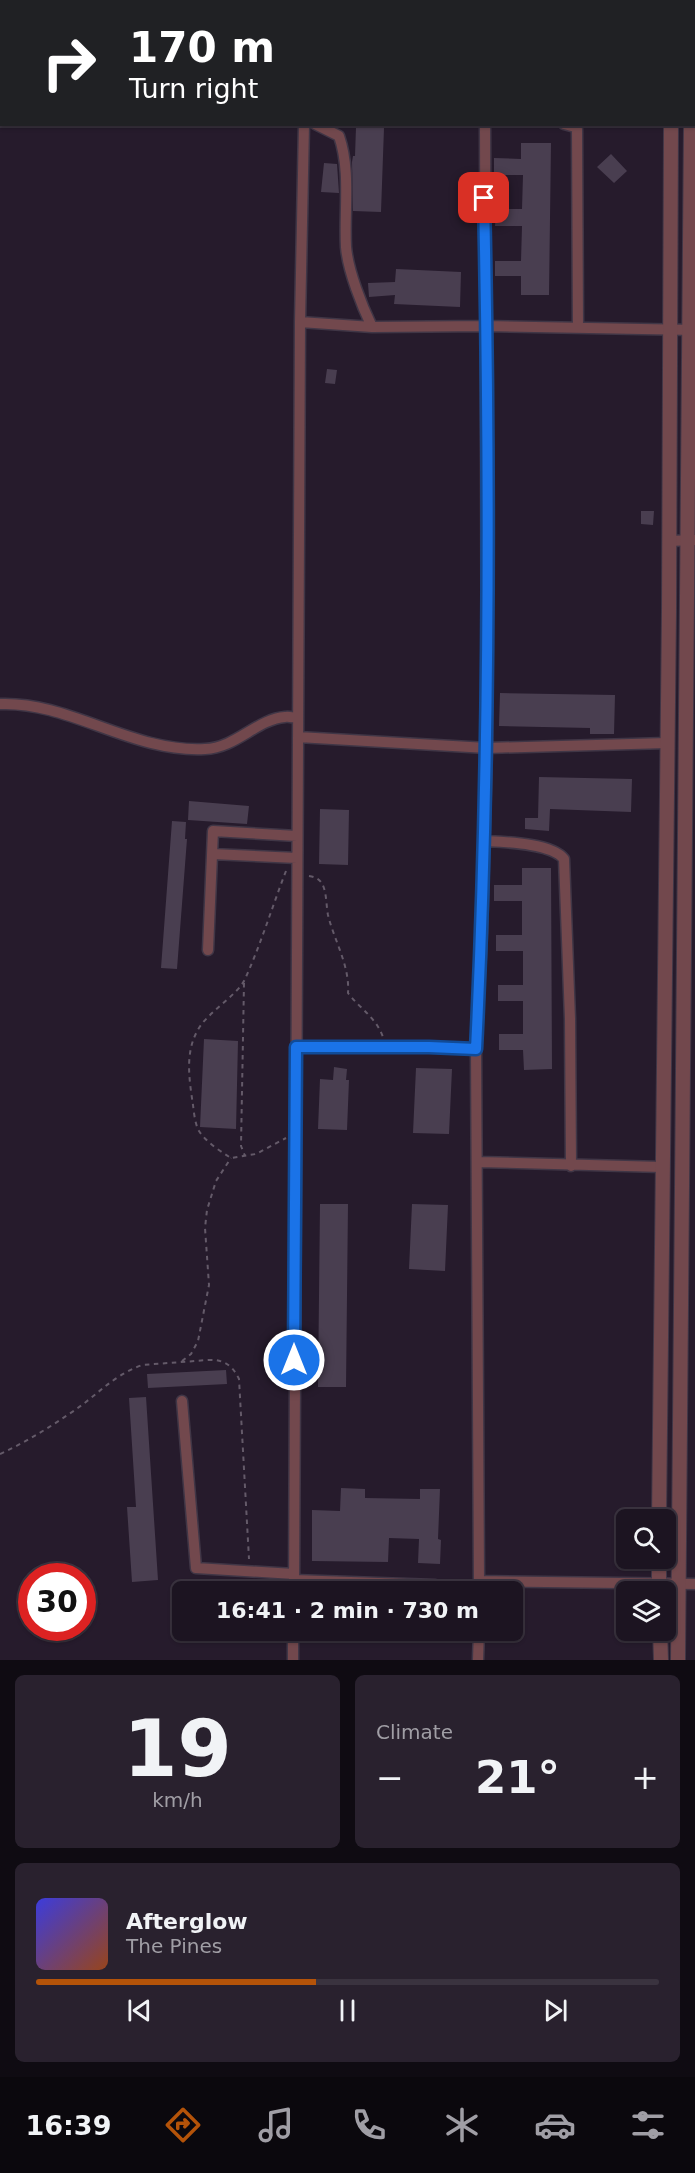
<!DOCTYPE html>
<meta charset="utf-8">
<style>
body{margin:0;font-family:"DejaVu Sans",sans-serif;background:#29212e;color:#f1f3f6;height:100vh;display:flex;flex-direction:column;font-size:22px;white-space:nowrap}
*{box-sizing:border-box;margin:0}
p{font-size:20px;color:#a09ea5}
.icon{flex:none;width:33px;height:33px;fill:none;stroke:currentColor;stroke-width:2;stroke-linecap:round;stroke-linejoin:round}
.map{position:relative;height:1660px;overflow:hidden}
.side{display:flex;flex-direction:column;gap:15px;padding:15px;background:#0f0b12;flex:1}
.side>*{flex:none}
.banner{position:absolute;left:0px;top:0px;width:696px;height:126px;box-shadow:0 2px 4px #0004,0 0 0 2px #3a333f;background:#202124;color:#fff;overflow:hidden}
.controls{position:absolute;left:616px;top:1509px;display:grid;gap:12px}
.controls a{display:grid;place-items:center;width:60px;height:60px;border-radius:9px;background:#1c1421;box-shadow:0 2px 4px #0004,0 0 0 2px #3a333f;font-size:30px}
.speed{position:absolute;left:18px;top:1563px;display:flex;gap:12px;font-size:30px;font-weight:700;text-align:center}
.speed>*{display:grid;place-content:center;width:78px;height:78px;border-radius:50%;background:#1c1421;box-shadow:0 2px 4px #0004,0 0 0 2px #3a333f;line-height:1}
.speed .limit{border:9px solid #d22;background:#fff;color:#111}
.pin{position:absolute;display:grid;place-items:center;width:51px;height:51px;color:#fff;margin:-26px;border-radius:12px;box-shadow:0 3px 9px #0006}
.me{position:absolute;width:66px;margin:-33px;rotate:0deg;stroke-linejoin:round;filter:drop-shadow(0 0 4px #0008)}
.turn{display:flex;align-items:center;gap:21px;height:126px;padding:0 30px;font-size:27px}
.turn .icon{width:78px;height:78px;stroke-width:2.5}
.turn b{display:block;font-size:42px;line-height:51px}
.big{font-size:45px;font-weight:700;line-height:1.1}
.side .tile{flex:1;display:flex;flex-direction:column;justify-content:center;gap:9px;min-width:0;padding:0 21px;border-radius:9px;background:#29212e}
.side .dial{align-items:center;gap:0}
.dial b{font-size:78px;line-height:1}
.song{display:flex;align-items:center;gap:18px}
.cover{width:72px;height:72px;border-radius:9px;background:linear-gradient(135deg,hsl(240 70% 55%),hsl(20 70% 35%))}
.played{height:6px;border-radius:3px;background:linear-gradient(90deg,#b45309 45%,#3a333f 45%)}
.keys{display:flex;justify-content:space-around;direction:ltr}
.heat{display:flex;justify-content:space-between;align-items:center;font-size:33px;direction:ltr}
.side .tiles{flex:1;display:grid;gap:15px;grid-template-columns:1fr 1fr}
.tile:last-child{grid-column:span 2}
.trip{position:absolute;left:172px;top:1581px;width:351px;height:60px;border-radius:9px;background:#1c1421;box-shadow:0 2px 4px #0004,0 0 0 2px #3a333f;font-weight:700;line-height:60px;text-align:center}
.menu{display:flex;height:96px;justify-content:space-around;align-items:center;background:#0b080d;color:#a09ea5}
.menu .icon{width:42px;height:42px}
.menu .current{color:#b45309}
.menu b{font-size:27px;color:#f1f3f6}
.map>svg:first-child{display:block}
</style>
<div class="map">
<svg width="695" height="1660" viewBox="0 0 695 1660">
<rect width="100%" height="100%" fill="#261b2c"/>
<!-- building -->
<path fill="#493e50" d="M356 127 384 128 381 212 353 211 352 162 353 156H355Z
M521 143H551L549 295H521V276H495V261H521L522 226H495L496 209H522L523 175H494V158L521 159Z
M611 154 627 171 614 183 597 167Z
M324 163 337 164 339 193 321 192Z
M396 269 461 272 460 307 394 304 395 295 369 297 368 283 395 282Z
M327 369 337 370 335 384 325 383Z
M641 511H654L653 525 641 524Z
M500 693 615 695 614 734H590V728L499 726Z
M539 777 632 779 631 812 550 809 549 831 525 829V818H538Z
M189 801 249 806 247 824 188 820Z
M320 809 349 810 348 865 319 864Z
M172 821 186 822 185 839H187L177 969 161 968Z
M522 868H551L552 1069 524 1070 523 1050H499V1034H523V1001H498V985H523V951H496V935H522V901H494V885H522Z
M204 1039 238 1041 236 1129 200 1127Z
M334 1067 347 1069 346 1080H349L347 1130 318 1129 320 1079 333 1080Z
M416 1068 452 1069 449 1134 413 1133Z
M320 1204H348L346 1387H318Z
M412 1204 448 1205 445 1271 409 1269Z
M226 1370 227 1384 148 1388 147 1374Z
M146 1397 158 1580 132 1582 127 1507H136L129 1398Z
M341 1488 365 1489V1498L420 1499V1489H440L438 1539 441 1540 440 1564 418 1563 419 1539 389 1538 388 1562 312 1561V1510L340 1511Z"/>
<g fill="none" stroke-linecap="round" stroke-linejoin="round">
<defs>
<path id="minor" d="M681 0V2
M694 2 695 0
M315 124 339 136C351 171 344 211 346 247 348 271 362 306 372 327
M485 124 487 748 482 933 476 1049 479 1581 695 1584
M564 124 575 127 577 129 578 327
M300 322 372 327 486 326 695 330
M669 541 695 540
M0 704C69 701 132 753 205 749 236 748 257 719 285 717 289 716 294 718 298 718
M298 737 487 748 667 743
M485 841C504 842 552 843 564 859L570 1019 571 1166
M212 854 297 858
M208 950 213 831 297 836
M296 1047H429L476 1049
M478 1162 662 1167
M182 1401 196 1568 294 1574
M294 1580 435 1585
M294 1592 300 322 304 124
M293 1660V1630
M478 1660 479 1630"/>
<path id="tertiary" d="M0 8H2
M694 14H695
M0 30H2
M694 40H695
M659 1520 669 612 671 124
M659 1558V1592
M660 1630 661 1660
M678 1660 691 124"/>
</defs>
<!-- minor casing -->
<use href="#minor" stroke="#403646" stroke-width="13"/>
<!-- tertiary casing -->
<use href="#tertiary" stroke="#403646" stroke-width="16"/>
<!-- path -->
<path stroke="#645a69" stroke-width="2" stroke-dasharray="4.5 4.5" stroke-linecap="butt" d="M286 871C272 907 261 944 245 979 239 993 212 1010 201 1025 184 1049 189 1078 193 1105 194 1113 195 1124 199 1131 206 1142 220 1151 231 1158L256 1154 286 1138
M309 876C314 877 318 878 321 882 327 890 326 906 328 915 334 940 350 966 348 993 361 1010 375 1016 383 1037
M244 983 241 1146 245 1156
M182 1361 191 1354 198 1341 209 1285 205 1228 207 1210 216 1181 231 1158
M0 1454C24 1443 47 1429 69 1414 96 1397 110 1377 142 1365L208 1360C224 1359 233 1366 239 1379L249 1559"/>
<!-- minor -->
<use href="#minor" stroke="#72484d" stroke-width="10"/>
<!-- tertiary -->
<use href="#tertiary" stroke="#72484d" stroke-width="14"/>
</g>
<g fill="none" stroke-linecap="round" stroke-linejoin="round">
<defs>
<path id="route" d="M294 1360 296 1047H429L476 1049C490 766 490 482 484 198"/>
</defs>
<!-- route casing -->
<use href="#route" stroke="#114b97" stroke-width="15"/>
<!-- route -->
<use href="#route" stroke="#1a73e8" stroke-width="10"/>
</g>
</svg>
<div class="controls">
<a><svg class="icon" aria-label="search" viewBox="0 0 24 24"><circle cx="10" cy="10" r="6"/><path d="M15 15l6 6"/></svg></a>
<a><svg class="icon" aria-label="layers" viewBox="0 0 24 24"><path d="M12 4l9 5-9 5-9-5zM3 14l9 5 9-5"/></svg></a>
</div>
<div class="speed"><div class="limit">30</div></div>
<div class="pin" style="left:484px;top:198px;background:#d93025"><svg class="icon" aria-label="arrive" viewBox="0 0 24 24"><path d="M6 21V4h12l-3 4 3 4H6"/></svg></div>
<svg class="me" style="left:294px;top:1360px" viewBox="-20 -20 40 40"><circle r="17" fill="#1a73e8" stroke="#fff" stroke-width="3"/><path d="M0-11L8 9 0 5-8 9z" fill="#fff"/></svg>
<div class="trip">16:41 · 2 min · 730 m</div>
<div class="banner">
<div class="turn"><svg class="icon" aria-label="right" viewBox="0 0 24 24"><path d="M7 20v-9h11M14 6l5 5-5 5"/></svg><div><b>170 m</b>Turn right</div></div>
</div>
</div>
<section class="side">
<div class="tiles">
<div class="tile dial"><b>19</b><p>km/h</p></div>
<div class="tile"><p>Climate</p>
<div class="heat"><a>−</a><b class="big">21°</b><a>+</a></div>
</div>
<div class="tile">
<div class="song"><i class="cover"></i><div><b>Afterglow</b><p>The Pines</p></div></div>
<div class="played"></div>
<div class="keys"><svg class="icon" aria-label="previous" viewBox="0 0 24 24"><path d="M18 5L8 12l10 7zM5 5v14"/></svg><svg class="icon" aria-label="pause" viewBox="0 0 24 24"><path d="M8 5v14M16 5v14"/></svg><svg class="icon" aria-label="next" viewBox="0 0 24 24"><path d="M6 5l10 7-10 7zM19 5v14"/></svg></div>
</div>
</div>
</section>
<nav class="menu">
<b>16:39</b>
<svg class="icon current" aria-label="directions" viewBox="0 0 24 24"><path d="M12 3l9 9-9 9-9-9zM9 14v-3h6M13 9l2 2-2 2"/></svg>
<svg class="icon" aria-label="music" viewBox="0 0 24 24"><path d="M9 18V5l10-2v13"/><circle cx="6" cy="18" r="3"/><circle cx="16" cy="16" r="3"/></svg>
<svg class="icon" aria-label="phone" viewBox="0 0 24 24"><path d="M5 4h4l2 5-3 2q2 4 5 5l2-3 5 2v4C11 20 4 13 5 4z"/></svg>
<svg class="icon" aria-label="climate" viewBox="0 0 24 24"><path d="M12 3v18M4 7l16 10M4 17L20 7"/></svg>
<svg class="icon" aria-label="car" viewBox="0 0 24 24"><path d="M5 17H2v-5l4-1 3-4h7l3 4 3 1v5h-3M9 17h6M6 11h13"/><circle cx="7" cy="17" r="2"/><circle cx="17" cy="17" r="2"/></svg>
<svg class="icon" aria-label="filters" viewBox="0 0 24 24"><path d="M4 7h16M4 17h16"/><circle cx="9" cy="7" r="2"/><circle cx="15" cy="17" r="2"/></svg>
</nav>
